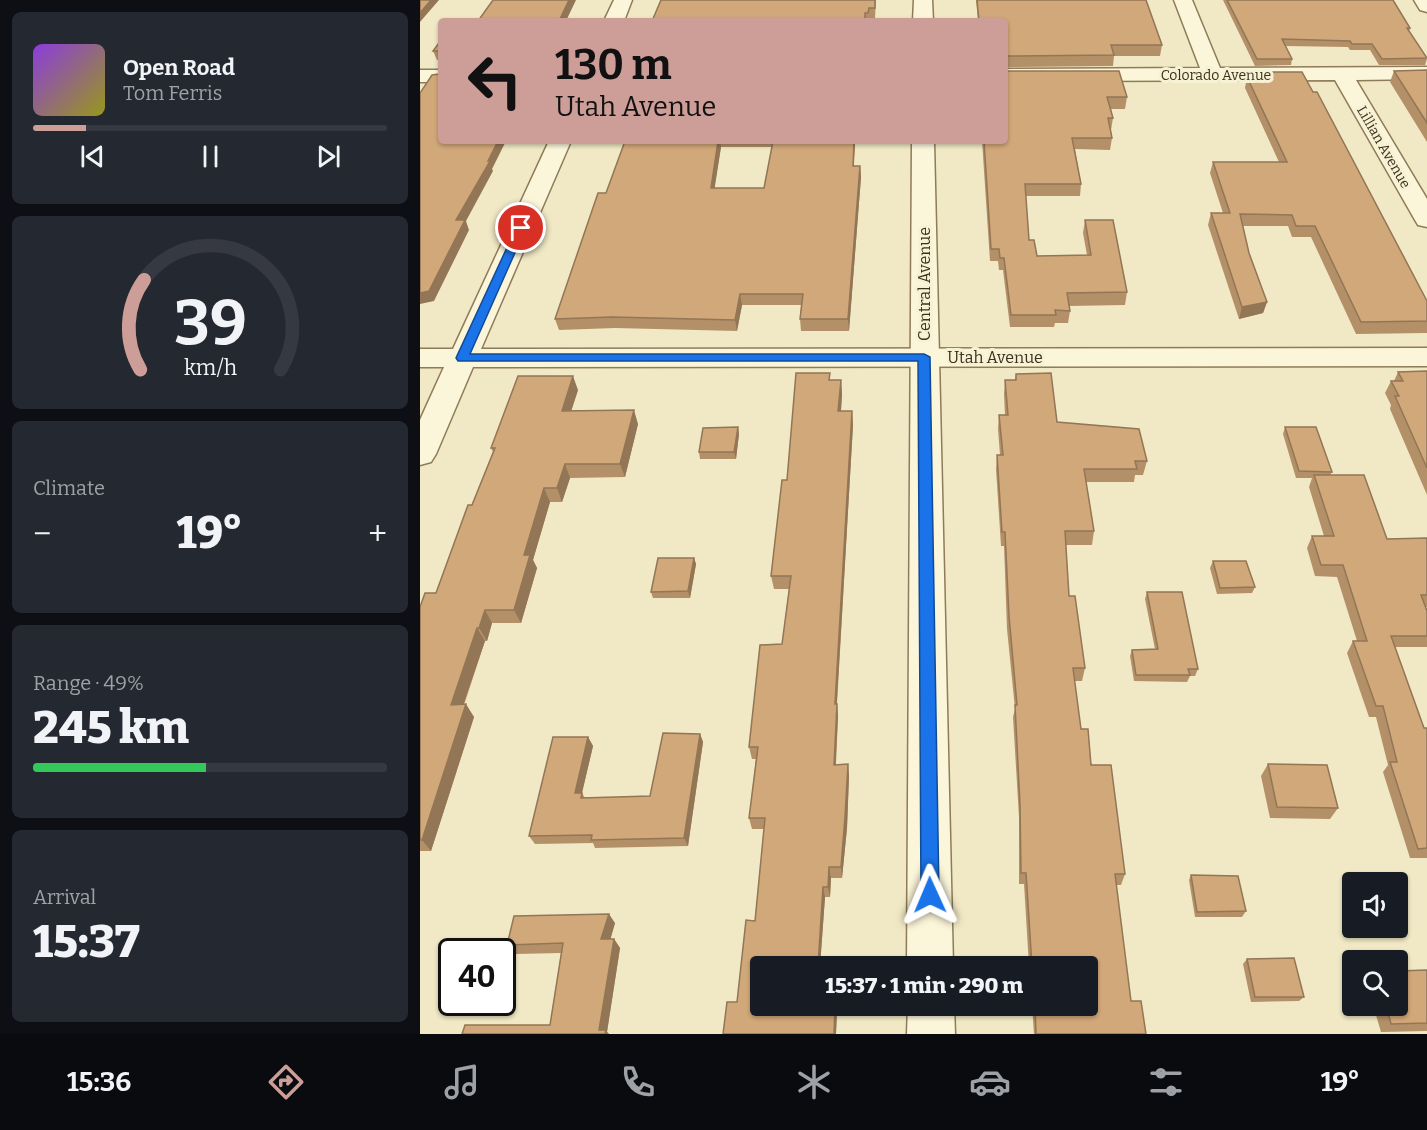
<!DOCTYPE html>
<meta charset="utf-8">
<style>
body{margin:0;font-family:Bitter,serif;background:#242831;color:#f1f3f6;height:100vh;display:flex;flex-direction:column;font-size:22px;white-space:nowrap}
*{box-sizing:border-box;margin:0}
p{font-size:20px;color:#9ea1a6}
.icon{flex:none;width:33px;height:33px;fill:none;stroke:currentColor;stroke-width:2;stroke-linecap:round;stroke-linejoin:round}
.map{position:relative;flex:1;overflow:hidden}
.sheet{display:flex;flex-direction:column;gap:12px;padding:12px;background:#0d0f14;width:420px}
.sheet>*{flex:none}
.banner{position:absolute;left:18px;top:18px;width:570px;height:126px;border-radius:6px;box-shadow:0 2px 4px #0004;background:#cd9d98;color:#111;overflow:hidden}
.buttons{position:absolute;left:922px;top:872px;display:grid;gap:12px}
.buttons a{display:grid;place-items:center;width:66px;height:66px;border-radius:6px;background:#171b24;box-shadow:0 2px 4px #0004;font-size:30px}
.speed{position:absolute;left:18px;top:938px;display:flex;gap:12px;font-size:30px;font-weight:700;text-align:center}
.speed>*{display:grid;place-content:center;width:78px;height:78px;border-radius:50%;background:#171b24;box-shadow:0 2px 4px #0004;line-height:1}
.speed .limit{border:3px solid #111;border-radius:9px;background:#fff;color:#111}
.pin{position:absolute;display:grid;place-items:center;width:51px;height:51px;color:#fff;margin:-26px;border:3px solid #fff;border-radius:50%;box-shadow:0 2px 6px #0007}
.me{position:absolute;width:66px;margin:-33px;rotate:359deg;stroke-linejoin:round;filter:drop-shadow(0 0 4px #0008)}
.turn{display:flex;align-items:center;gap:21px;height:126px;padding:0 18px;font-size:27px}
.turn .icon{width:78px;height:78px;stroke-width:2.5}
.turn b{display:block;font-size:42px;line-height:51px}
.big{font-size:45px;font-weight:800;line-height:1.1}
.sheet .card{flex:1;display:flex;flex-direction:column;justify-content:center;gap:9px;min-width:0;padding:0 21px;border-radius:9px;background:#242831}
.sheet .dial{align-items:center;gap:0}
.dial svg{height:156px;overflow:visible;fill:none;stroke:#363941;stroke-width:7;stroke-linecap:round;text-anchor:middle}
.dial text{fill:#f1f3f6;stroke:none}
.song{display:flex;align-items:center;gap:18px}
.cover{width:72px;height:72px;border-radius:9px;background:linear-gradient(135deg,hsl(270 70% 55%),hsl(60 70% 35%))}
.played{height:6px;border-radius:3px;background:linear-gradient(90deg,#cd9d98 15%,#363941 15%)}
.keys{display:flex;justify-content:space-around;direction:ltr}
.heat{display:flex;justify-content:space-between;align-items:center;font-size:33px;direction:ltr}
.charge{height:9px;border-radius:4px;background:linear-gradient(90deg,#34c759 49%,#363941 0)}
.trip{position:absolute;left:330px;top:956px;width:348px;height:60px;border-radius:6px;background:#171b24;box-shadow:0 2px 4px #0004;font-weight:800;line-height:60px;text-align:center}
.dock{display:flex;height:96px;justify-content:space-around;align-items:center;background:#090b0e;color:#9ea1a6}
.dock .icon{width:42px;height:42px}
.dock .selected{color:#cd9d98}
.dock b{font-size:27px;color:#f1f3f6}
main{display:flex;flex:1;min-height:0}
.map>svg:first-child{display:block}
</style>
<main>
<section class="sheet">
<div class="card">
<div class="song"><i class="cover"></i><div><b>Open Road</b><p>Tom Ferris</p></div></div>
<div class="played"></div>
<div class="keys"><svg class="icon" aria-label="previous" viewBox="0 0 24 24"><path d="M18 5L8 12l10 7zM5 5v14"/></svg><svg class="icon" aria-label="pause" viewBox="0 0 24 24"><path d="M8 5v14M16 5v14"/></svg><svg class="icon" aria-label="next" viewBox="0 0 24 24"><path d="M6 5l10 7-10 7zM19 5v14"/></svg></div>
</div>
<div class="card dial"><svg viewBox="0 0 100 80">
<path d="M14 69A42 42 0 1 1 86 69"/>
<path d="M14 69A42 42 0 0 1 16 23" stroke="#cd9d98"/>
<text x="50" y="56" font-size="32" font-weight="700">39</text>
<text x="50" y="72" font-size="11">km/h</text>
</svg></div>
<div class="card"><p>Climate</p>
<div class="heat"><a>−</a><b class="big">19°</b><a>+</a></div>
</div>
<div class="card"><p>Range · 49%</p><b class="big">245 km</b><div class="charge"></div></div>
<div class="card"><p>Arrival</p><b class="big">15:37</b></div>
</section>
<div class="map">
<svg width="1007" height="1034" viewBox="0 0 1007 1034">
<rect width="100%" height="100%" fill="#f1e9c5"/>
<g fill="none" stroke-linecap="round" stroke-linejoin="round">
<defs>
<path id="minor" d="M194 0H212L204 21H184Z
M754 0H772L800 68 1007 67V79L936 80 1007 199V227L998 225 995 220 915 80 585 81V69L780 68Z
M994 0H1007V12L1000 10Z
M0 70H21V82H0Z
M129 141H151L61 349 1007 348V366L53 367 16 454 11 462 0 465V420L24 367H0V349H33Z"/>
<path id="tertiary" d="M494 0H512L513 21H493Z
M492 141H514L533 966H487Z
M488 1005H534L535 1034H487Z"/>
</defs>
<!-- minor casing -->
<use href="#minor" stroke="#8e7b59" stroke-width="3"/>
<!-- tertiary casing -->
<use href="#tertiary" stroke="#8e7b59" stroke-width="3"/>
<!-- minor -->
<use href="#minor" fill="#fbf5d9" fill-rule="evenodd"/>
<!-- tertiary -->
<use href="#tertiary" fill="#fbf5d9" fill-rule="evenodd"/>
</g>
<!-- wall -->
<path fill="#b49068" fill-rule="evenodd" d="M241 0H456L455 18H450L449 21H232Z
M556 0H726L742 45 740 56H694L693 66 585 67V21H558Z
M803 0H973L990 28 989 32 1007 59 1005 65H959L950 50H930L928 47 865 46 872 59 871 65 835 66Z
M21 40V60H17L13 51Z
M1007 70V142L970 82 974 71Z
M586 72 707 97 705 109H691L693 118 691 130 692 138 690 150 655 149 661 184 660 196H606L609 240 617 256 667 255 663 233 665 220 707 292 705 305 649 306 650 311 648 323H635L634 327H590L583 270H579L578 261H570L562 141H585Z
M847 72 1007 301V333L936 334 891 237H872L868 226H823L829 253 847 302 843 313 819 319 788 225 791 213H803L790 173 793 162H859L825 88 827 77H846Z
M205 141H435L434 166H440L441 177 429 331H381L380 319 381 305H322L317 331 195 328 139 330 135 319 186 193ZM301 147H352L344 188H294Z
M1007 371V495L970 409 971 405 965 393 971 381H974L978 372Z
M376 373H410V380H421L422 394 421 411H432L433 425 417 704 418 716 416 764H428L429 776 427 828 422 878H411L410 897H405L400 966H340V1005H416L417 1010 416 1034H303L307 1002H317L326 920 335 921 344 829H332L329 818 336 759H332L329 747 340 645 362 644 369 589H354L351 576 362 480H367Z
M596 374 637 422 727 461 723 475H715L714 482H666L674 531 672 545H646L649 596 665 668 662 681H654L661 729 705 874 701 885H696L711 1001 726 1034H614L612 1005H668V966H609L604 884H599V817L593 717 595 709 587 629 584 546H581L576 469 577 455H580L578 429 579 415H585L584 394 585 380H595Z
M158 390 151 411 218 424 205 477 150 478 142 502H130L113 560 117 568 101 623H72L67 641H65L44 705 54 717 11 851H0V607L16 593 73 452 71 448Z
M318 427 319 434 316 459H280L279 452Z
M865 427 912 472 910 475 967 539 1007 538V607H1005L1007 611V647H975L1004 728H1007V858H990L963 772 968 765 956 717H949L927 653 933 641H937L917 577 895 576 887 548 892 536H904L889 487 892 478H876L863 434Z
M274 558 276 564 270 598H233L231 592Z
M793 561 835 587 832 593 797 594 790 568Z
M727 592 778 669 775 676H770L767 682 714 681 710 656 712 650 735 649 725 599Z
M280 734 283 742 268 846 175 848 173 843 115 844 109 836 168 737 173 746 162 793 165 798 230 796Z
M848 764 918 808 910 819 850 818 841 776Z
M771 875 826 911 822 917H775L769 880Z
M195 923 190 939H194L200 948 187 1032 189 1034H42L130 1025 141 953 95 954 87 945Z
M827 959 884 997 879 1001 831 1002 823 964Z
M1007 970V1031L961 1032 953 1005H978Z"/>
<!-- shaded-wall -->
<path fill="#927655" d="M11 0H19L0 22V13Z
M149 0H156L146 21H139Z
M78 141H86L72 169 73 171 46 221 49 230 14 301 0 304V293L36 220Z
M298 141H300L301 147 293 199 291 188Z
M434 141H435L433 177V166Z
M440 166 441 177 429 331 428 319Z
M320 294 322 305 317 331 315 320Z
M847 302 843 313 819 319 822 307Z
M153 376 158 390 147 424 142 411Z
M421 380 422 394 420 425 418 411Z
M214 410 218 424 205 477 200 464Z
M432 411 433 425 416 716 415 704Z
M318 427 319 434 316 459 314 452Z
M145 464 150 478 142 502 137 488Z
M124 488 130 502 113 560 117 568 101 623 94 610 104 555Z
M274 558 276 564 270 598 268 591Z
M65 610 72 623 67 641 59 628Z
M57 628 65 641 39 717 31 705Z
M46 704 54 717 11 851 2 840Z
M417 704 418 716 415 776 414 765Z
M280 734 283 742 268 846 264 838Z
M168 737 173 746 160 801 155 793Z
M428 764 429 776 427 828 422 878 421 867Z
M409 867 411 878 410 897 408 887Z
M403 887 405 897 400 966H398Z
M189 914 195 923 188 948 181 939Z
M194 939 200 948 187 1032 189 1034H183L179 1030Z
M415 1005H416L417 1010 416 1034H414Z"/>
<!-- building -->
<path fill="#d1a879" stroke="#927655" stroke-width="1.5" d="M0 0H11L0 13Z
M73 0H149L139 21H58Z
M241 0H455V8H449L448 13H445V21H232Z
M557 0H726L742 45H691L694 55 585 56V21H559Z
M807 0H973L990 28H987L1007 58 962 59 952 44H932L930 41 862 39 872 59H837Z
M21 40V51H13Z
M21 61V141H78L68 161H70L36 220H45L9 291 0 293V93L12 75 19 74 20 63Z
M1007 70V123L974 71Z
M585 71H699L707 97H687L693 118H688L692 138H652L661 184H605L609 240H614L617 256 671 255 665 220H693L707 292 647 293 650 311 635 310 636 315H591L584 258H580L579 249H571L564 141H585Z
M847 72H882L893 92H897L1007 301V321L941 322 895 226H876L872 215 820 214 829 253 847 302 822 307 791 213H810L793 162H867L827 77H850Z
M205 141H298L291 188H344L353 141H434L433 166H440L428 319H380L383 294H320L315 320 192 317 135 319 178 193H186Z
M1007 371V468L975 396H979L971 381H983L978 372Z
M376 373H410L409 380H421L418 411H432L415 704H417L414 765 428 764 425 817 421 867H409L408 887H403L398 966H340V1005H415L414 1034H303L307 1002H317L326 920 335 921 345 818H329L338 747H329L340 645 362 644 371 576H351L362 480H367Z
M631 373 637 422 719 429 727 461H715L717 469H664L674 531H645L649 596H655L665 668H653L661 729H668L671 765H691L705 874H695L711 1001H721L726 1034H616L615 1005H668V966H612L606 873H601L600 805 595 705H597L589 616 585 532H582L577 455H583L579 415H588L585 380H596V374Z
M98 376H153L142 411 214 410 200 464H145L137 488H124L104 555H110L94 610H65L59 628H57L31 705 46 704 2 840H0V607L5 593H16L48 505H52L75 448H71Z
M318 427 314 452H279L283 428Z
M865 427H896L912 472 879 471Z
M894 475H944L967 539 1007 538V595H1001L1007 611V636H971L1004 728H1007V848L998 849 970 762H977L963 706H956L933 641H947L923 565H901L892 536H914Z
M238 558H274L268 591 231 592Z
M793 561H826L835 587 800 588Z
M727 592H762L778 669H768L770 675H716L712 650 738 649Z
M243 733 280 734 264 838 171 840 172 835 109 836 133 737H168L155 793H162L161 798 230 796Z
M848 764 907 765 918 808 857 807Z
M771 875 818 876 826 911 777 912Z
M189 914 181 939H194L179 1030H186L185 1034H42L45 1025H130L143 943 87 945 94 916Z
M874 958 884 997H835L827 959Z
M1007 970V1023L971 1024 966 1005H978V971Z"/>
<!-- route -->
<path fill="#1a73e8" stroke="#114b97" stroke-width="1.5" d="M101 225 106 228 50 354H504L510 357 519 895 516 902 510 904 503 902 501 895 498 361H38L36 358 96 228Z"/>
<g text-anchor="middle" stroke-width="6" stroke-linejoin="round" paint-order="stroke">
<!-- far-street labels -->
<g font-size="14" fill="#3d311e" stroke="#f8f2d5">
<text x="796" y="80">Colorado Avenue</text>
<text transform="translate(964 147) rotate(60)" y="5">Lillian Avenue</text>
</g>
<!-- street labels -->
<g font-size="16" fill="#3d311e" stroke="#f8f2d5">
<text transform="translate(504 284) rotate(-90)" y="6">Central Avenue</text>
<text x="575" y="363">Utah Avenue</text>
</g>
</g>
</svg>
<div class="buttons">
<a><svg class="icon" aria-label="sound" viewBox="0 0 24 24"><path d="M4 9h4l5-4v14l-5-4H4zM17 9q2 3 0 6"/></svg></a>
<a><svg class="icon" aria-label="search" viewBox="0 0 24 24"><circle cx="10" cy="10" r="6"/><path d="M15 15l6 6"/></svg></a>
</div>
<div class="speed"><div class="limit">40</div></div>
<div class="pin" style="left:101px;top:228px;background:#d93025"><svg class="icon" aria-label="arrive" viewBox="0 0 24 24"><path d="M6 21V4h12l-3 4 3 4H6"/></svg></div>
<svg class="me" style="left:510px;top:895px" viewBox="-20 -20 40 40"><path d="M0-17L14 15 0 8-14 15z" fill="#1a73e8" stroke="#fff" stroke-width="4"/></svg>
<div class="trip">15:37 · 1 min · 290 m</div>
<div class="banner">
<div class="turn"><svg class="icon" aria-label="left" viewBox="0 0 24 24"><path d="M17 20v-9H6M10 6l-5 5 5 5"/></svg><div><b>130 m</b>Utah Avenue</div></div>
</div>
</div>
</main>
<nav class="dock">
<b>15:36</b>
<svg class="icon selected" aria-label="directions" viewBox="0 0 24 24"><path d="M12 3l9 9-9 9-9-9zM9 14v-3h6M13 9l2 2-2 2"/></svg>
<svg class="icon" aria-label="music" viewBox="0 0 24 24"><path d="M9 18V5l10-2v13"/><circle cx="6" cy="18" r="3"/><circle cx="16" cy="16" r="3"/></svg>
<svg class="icon" aria-label="phone" viewBox="0 0 24 24"><path d="M5 4h4l2 5-3 2q2 4 5 5l2-3 5 2v4C11 20 4 13 5 4z"/></svg>
<svg class="icon" aria-label="climate" viewBox="0 0 24 24"><path d="M12 3v18M4 7l16 10M4 17L20 7"/></svg>
<svg class="icon" aria-label="car" viewBox="0 0 24 24"><path d="M5 17H2v-5l4-1 3-4h7l3 4 3 1v5h-3M9 17h6M6 11h13"/><circle cx="7" cy="17" r="2"/><circle cx="17" cy="17" r="2"/></svg>
<svg class="icon" aria-label="filters" viewBox="0 0 24 24"><path d="M4 7h16M4 17h16"/><circle cx="9" cy="7" r="2"/><circle cx="15" cy="17" r="2"/></svg>
<b>19°</b>
</nav>
